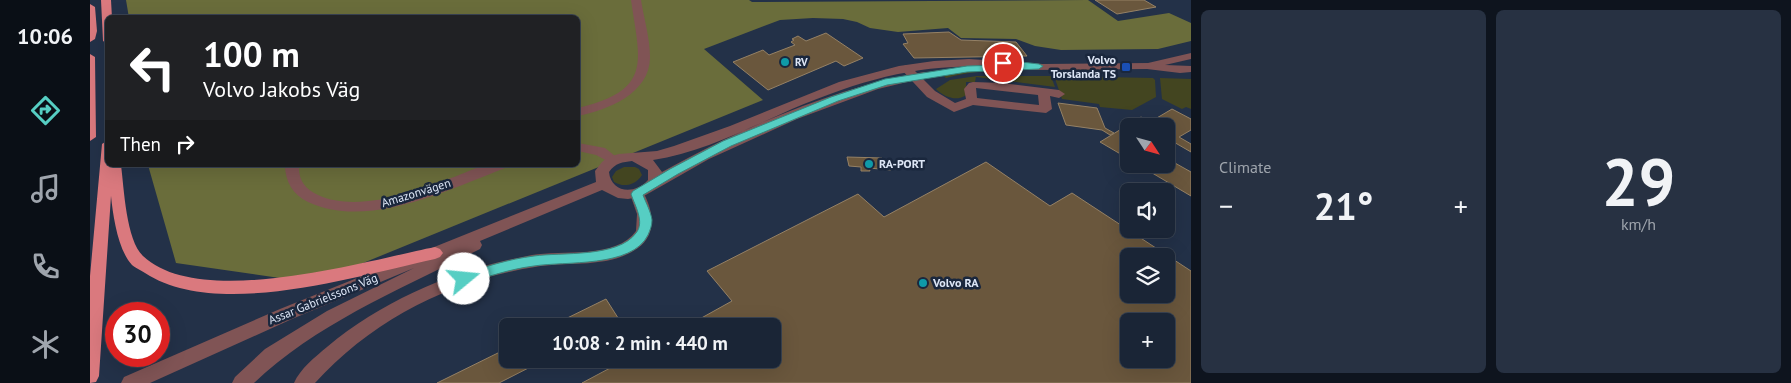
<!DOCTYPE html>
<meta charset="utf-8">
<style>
body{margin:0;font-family:"PT Sans",sans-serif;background:#273142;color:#f1f3f6;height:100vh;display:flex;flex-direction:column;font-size:19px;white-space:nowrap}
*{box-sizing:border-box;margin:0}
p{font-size:16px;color:#9fa5ad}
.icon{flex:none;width:28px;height:28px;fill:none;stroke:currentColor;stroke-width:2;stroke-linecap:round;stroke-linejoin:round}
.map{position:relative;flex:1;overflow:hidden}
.drawer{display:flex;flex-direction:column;gap:10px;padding:10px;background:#0e141e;width:600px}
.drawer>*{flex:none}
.banner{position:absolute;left:15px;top:15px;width:475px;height:152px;border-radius:8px;box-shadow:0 5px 20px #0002,0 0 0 1px #384251;background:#202124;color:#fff;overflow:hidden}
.needle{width:32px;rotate:126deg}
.tools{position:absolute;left:1030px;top:118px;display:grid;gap:10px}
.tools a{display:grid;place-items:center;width:55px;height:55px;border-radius:8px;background:#1a2536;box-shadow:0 5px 20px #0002,0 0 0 1px #384251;font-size:25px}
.speed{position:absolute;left:15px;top:302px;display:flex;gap:10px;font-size:25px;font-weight:700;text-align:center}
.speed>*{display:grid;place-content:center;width:65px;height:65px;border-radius:50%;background:#1a2536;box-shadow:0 5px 20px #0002,0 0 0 1px #384251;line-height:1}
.speed .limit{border:8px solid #d22;background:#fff;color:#111}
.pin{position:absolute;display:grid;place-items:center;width:42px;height:42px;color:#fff;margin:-21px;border:2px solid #fff;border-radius:50%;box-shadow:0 1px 5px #0007}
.me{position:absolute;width:55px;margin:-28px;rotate:73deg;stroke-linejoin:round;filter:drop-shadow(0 0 4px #0008)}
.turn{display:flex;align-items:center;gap:18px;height:105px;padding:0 15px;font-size:22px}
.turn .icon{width:65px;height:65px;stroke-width:2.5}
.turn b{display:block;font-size:35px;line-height:42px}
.then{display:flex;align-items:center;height:48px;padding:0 15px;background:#0003;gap:10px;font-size:19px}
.big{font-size:38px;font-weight:600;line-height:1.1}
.drawer .widget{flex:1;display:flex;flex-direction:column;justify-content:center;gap:8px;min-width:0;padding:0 18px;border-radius:8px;background:#273142}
.drawer .dial{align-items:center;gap:0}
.dial b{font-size:65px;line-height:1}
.heat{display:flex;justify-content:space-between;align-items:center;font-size:28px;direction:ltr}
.drawer .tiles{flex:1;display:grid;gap:10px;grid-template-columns:repeat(2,1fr)}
.trip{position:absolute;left:409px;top:318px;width:282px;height:50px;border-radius:8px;background:#1a2536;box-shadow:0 5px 20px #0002,0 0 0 1px #384251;font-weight:600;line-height:50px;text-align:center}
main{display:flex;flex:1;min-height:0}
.menu{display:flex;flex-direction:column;width:90px;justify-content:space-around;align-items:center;background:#0a0f16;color:#9fa5ad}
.menu .icon{width:35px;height:35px}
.menu .current{color:#56cec3}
.menu b{font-size:22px;color:#f1f3f6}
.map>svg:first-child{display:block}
</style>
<main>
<nav class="menu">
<b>10:06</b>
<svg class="icon current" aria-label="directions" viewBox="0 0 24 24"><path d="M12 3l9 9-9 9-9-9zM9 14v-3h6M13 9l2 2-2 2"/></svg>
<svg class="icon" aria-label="music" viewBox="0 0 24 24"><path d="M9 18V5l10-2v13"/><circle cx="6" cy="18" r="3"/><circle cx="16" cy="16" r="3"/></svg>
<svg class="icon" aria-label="phone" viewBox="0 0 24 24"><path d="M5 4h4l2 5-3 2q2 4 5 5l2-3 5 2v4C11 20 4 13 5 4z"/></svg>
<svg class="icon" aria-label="climate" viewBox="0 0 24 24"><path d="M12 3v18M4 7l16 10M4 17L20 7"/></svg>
</nav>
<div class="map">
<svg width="1101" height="383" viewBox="0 0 1101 383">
<rect width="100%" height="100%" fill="#233148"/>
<!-- green -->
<path fill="#434520" d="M932 68 1013 70 1029 72C979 70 904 64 856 78L852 74Z
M887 76H961L965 87 886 77 885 82H876V95C867 102 854 97 846 89L860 80Z
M964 76 1063 78 1065 80 1066 97 1042 110 1010 107 1009 104 972 99Z
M1070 78 1101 79V109L1096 107 1092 109 1072 99Z
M534 167H545L549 169 552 175C546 185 534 188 524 182L522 177 526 171Z"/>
<!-- forest -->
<path fill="#6a6d3b" d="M36 0H659L662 2 998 0 1028 21 1079 13 1101 23V41L1068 49 971 50 945 46 926 39 871 38 858 28 808 32 780 28 767 22 753 19 723 18 690 20 614 49 673 100 224 283 86 263 58 165H488V18H39Z"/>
<!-- building -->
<path fill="#6a573d" stroke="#958165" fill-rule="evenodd" d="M1005 0H1054L1066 7 1027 14Z
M859 32 871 40 926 42 937 56 824 58 813 44 818 43 813 34Z
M736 33 773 58 754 66 746 61 678 90 643 62 673 50 679 55 705 45 701 42 704 40 702 39 708 36 716 41Z
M968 103 1007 108 1015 128 1024 133 1020 135 1012 130 976 125Z
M1082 109 1101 119V130L1089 137 1101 144V152L1082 141 1076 145V126H1039V159L1010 142 1051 117 1060 122Z
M757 157 792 158 793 162 799 163 801 170 779 168 780 171H771V167L759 166Z
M1076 158 1101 172V196L1047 164H1076Z
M896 162 960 206 982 193 1101 271V383H492L537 359H682V326H597L642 301 617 271 768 194 794 217ZM1039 256H1076V294H1039ZM1039 321H1076V359H1039Z
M516 299 530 321 519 326H461Z
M418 348V359H456L409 383H347Z"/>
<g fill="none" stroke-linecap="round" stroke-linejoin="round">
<!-- minor -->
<path fill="#805455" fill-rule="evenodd" d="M541 0H551C554 19 560 38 560 57 560 94 517 110 488 116V108C563 90 550 62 541 0Z
M816 65 820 66 845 91 865 103 876 99 874 89 879 83 883 82 912 83 969 90 975 94 969 98 960 96 962 109 956 113 883 105 864 112 837 97 810 68ZM886 88 948 95 949 105 887 98Z
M488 143 515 148 530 160 528 163 523 164 506 155 488 151Z
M195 165H209C208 180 215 189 228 195 267 213 324 192 361 178 373 174 386 167 397 165 404 164 410 165 417 165L415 168C358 190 277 230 218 202 203 195 195 181 195 165Z
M547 189 552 190C563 209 568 234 548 248 519 269 478 261 445 267 361 280 282 320 225 383H204C210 369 225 357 237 347 296 298 367 269 442 255 471 250 527 259 546 231L547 214 540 194 542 190Z"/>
<!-- tertiary -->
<path fill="#805455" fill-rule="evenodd" d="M1101 53V59L1075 65 1101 66V72L1090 73 1057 69 940 70 932 68C842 61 785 74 702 109 659 128 610 153 563 160L572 172C649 129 746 87 834 72L840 75 838 77 788 89 707 119 619 159 554 196 538 199 528 198 512 190 390 241 392 245 390 249C313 288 227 323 164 383H142L145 377 175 349 237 311 324 268 202 319 60 383H31L34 377 190 309 506 182 505 171 512 162 518 157 529 154 567 151 584 146 640 126 749 82 809 66 844 61 879 59 953 64 1058 63ZM542 161 558 170V180C545 195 521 193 519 172 525 163 533 162 542 161Z"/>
<!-- trunk -->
<path fill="#da797e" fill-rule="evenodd" d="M11 0H21L22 18H18V44L13 41Z
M0 4 5 7 7 31 5 39 0 42Z
M0 54 5 57 6 137 0 141Z
M18 140V165H31C34 188 36 240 53 256 110 310 275 261 345 247L350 249 353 253 350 257 345 259C266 276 127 320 55 273 51 270 45 268 42 265 28 250 23 216 21 196L9 376 6 382 0 383V276L12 144Z"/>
</g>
<!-- route -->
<path fill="#56cec3" stroke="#38867f" d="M913 60 949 64 953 66 949 69 877 72 797 85 748 101 641 146 588 174 553 195C556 203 561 212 562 220 562 226 560 230 558 235 542 268 475 261 444 266 420 269 397 277 374 284L370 283 368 279 370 275C394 267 419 259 444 256 471 252 528 258 546 233 555 222 545 206 541 194L543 191 580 169 633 141 741 97 795 79 877 66 910 65V61Z"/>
<!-- markers -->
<g fill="#0f9aa8" stroke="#1a273d" stroke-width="2">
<circle cx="695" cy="62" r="5"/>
<circle cx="779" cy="164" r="5"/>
<circle cx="833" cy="283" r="5"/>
</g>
<rect fill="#1a4fb4" stroke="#1a273d" stroke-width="2" x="1031" y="62" width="10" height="10" rx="2.5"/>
<g text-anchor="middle" stroke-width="5" stroke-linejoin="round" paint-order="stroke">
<!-- far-poi labels -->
<g font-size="11" font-weight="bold" fill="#dde6f6" stroke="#1a273d" text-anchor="start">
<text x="705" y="66">RV</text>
</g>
<!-- poi labels -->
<g font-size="12" font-weight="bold" fill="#dde6f6" stroke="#1a273d" text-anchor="start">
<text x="1026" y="64" text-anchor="end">Volvo<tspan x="1026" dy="14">Torslanda TS</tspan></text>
<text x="789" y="168">RA-PORT</text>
<text x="843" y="287">Volvo RA</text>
</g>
<!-- street labels -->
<g font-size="12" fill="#dde6f6" stroke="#1a273d">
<text transform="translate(326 193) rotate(-17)" y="4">Amazonvägen</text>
<text transform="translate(233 299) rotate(-22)" y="4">Assar Gabrielssons Väg</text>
</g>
</g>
</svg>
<div class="tools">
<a><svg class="needle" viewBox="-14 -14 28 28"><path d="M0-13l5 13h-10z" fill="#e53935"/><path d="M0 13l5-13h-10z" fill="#9fa5ad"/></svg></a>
<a><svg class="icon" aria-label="sound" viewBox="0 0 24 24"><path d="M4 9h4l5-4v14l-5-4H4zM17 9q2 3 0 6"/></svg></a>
<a><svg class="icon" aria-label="layers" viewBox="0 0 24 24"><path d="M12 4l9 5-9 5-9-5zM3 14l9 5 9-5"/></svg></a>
<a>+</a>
</div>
<div class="speed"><div class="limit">30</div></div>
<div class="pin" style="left:913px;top:63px;background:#d93025"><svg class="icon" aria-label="arrive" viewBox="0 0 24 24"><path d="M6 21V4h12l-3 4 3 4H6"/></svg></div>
<svg class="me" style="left:374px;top:279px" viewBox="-20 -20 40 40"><circle r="19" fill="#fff"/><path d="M0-13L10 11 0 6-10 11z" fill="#56cec3"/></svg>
<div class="trip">10:08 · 2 min · 440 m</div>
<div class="banner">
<div class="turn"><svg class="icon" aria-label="left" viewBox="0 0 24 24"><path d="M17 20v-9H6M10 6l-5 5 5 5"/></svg><div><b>100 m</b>Volvo Jakobs Väg</div></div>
<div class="then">Then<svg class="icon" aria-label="right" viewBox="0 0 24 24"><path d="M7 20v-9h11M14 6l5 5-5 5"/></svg></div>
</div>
</div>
<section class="drawer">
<div class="tiles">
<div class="widget"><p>Climate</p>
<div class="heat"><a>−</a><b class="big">21°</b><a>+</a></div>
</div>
<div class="widget dial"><b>29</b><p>km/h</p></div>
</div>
</section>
</main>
